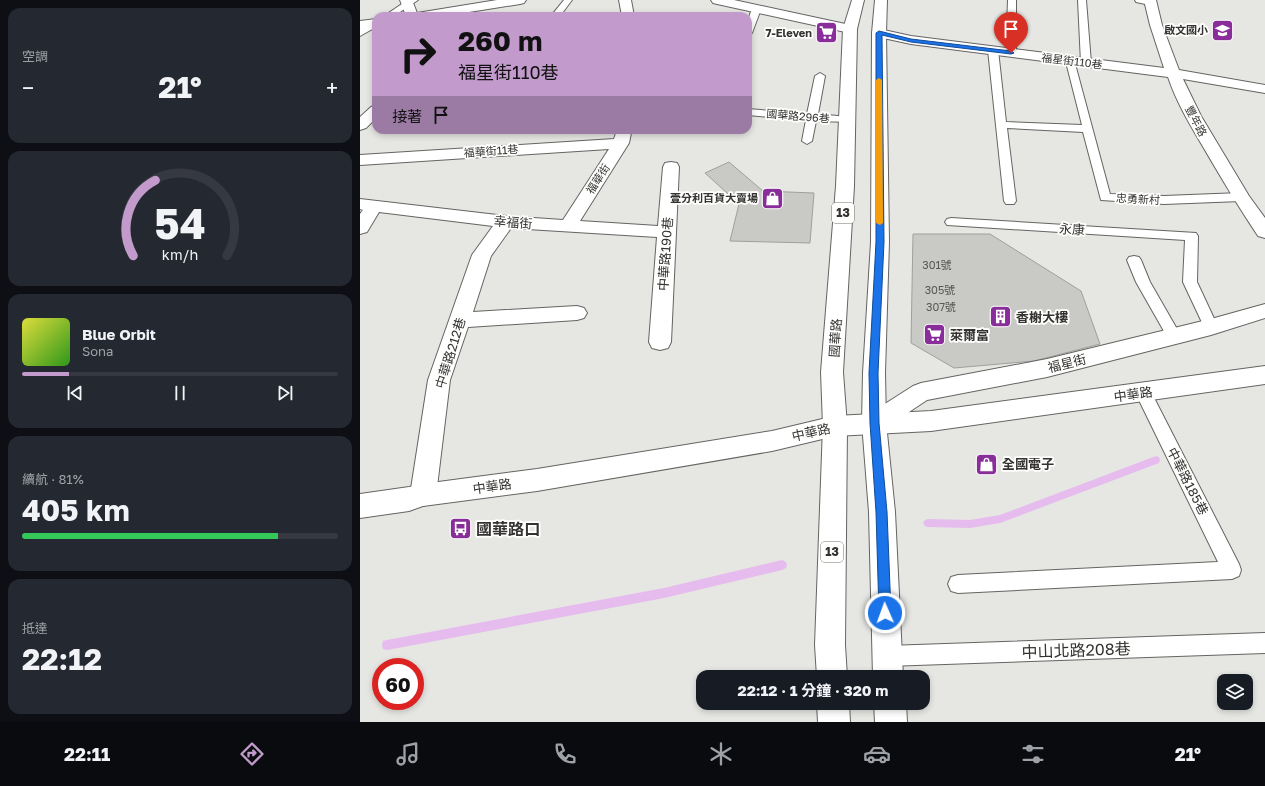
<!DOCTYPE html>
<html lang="zh-TW">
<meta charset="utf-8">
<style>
body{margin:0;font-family:"Golos Text","Noto Sans TC",sans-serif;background:#242831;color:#f1f3f6;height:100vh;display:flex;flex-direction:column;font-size:15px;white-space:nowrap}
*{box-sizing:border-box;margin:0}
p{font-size:13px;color:#9ea1a6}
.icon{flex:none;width:22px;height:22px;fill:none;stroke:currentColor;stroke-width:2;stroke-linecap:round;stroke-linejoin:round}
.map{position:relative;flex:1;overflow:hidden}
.sheet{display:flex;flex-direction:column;gap:8px;padding:8px;background:#0d0f14;width:360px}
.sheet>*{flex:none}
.banner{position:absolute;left:12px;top:12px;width:380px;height:122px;border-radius:12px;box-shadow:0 2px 6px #0003;background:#c29acc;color:#111;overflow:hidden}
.fabs{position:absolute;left:857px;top:674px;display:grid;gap:8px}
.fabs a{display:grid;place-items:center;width:36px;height:36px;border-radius:8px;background:#171b24;box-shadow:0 2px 6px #0003;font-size:20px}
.speed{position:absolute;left:12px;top:658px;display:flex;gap:8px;font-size:20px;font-weight:700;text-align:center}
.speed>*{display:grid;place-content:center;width:52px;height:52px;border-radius:50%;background:#171b24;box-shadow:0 2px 6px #0003;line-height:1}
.speed .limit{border:6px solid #d22;background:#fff;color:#111}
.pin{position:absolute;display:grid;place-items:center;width:34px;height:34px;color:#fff;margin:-41px -17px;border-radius:50% 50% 50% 0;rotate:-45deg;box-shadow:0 0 4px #0007}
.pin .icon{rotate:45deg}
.me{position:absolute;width:44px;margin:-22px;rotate:358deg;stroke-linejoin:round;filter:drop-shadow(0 0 3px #0008)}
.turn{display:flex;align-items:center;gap:14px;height:84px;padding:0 20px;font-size:18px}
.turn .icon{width:52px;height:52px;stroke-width:2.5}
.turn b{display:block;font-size:28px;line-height:34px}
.then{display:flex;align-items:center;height:38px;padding:0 20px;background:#0003;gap:8px;font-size:15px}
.big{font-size:30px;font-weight:700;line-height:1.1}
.sheet .card{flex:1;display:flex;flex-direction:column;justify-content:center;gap:6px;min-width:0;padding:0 14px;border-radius:12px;background:#242831}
.sheet .dial{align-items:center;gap:0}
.dial svg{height:104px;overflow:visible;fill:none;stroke:#363941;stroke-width:7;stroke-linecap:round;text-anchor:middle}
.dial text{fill:#f1f3f6;stroke:none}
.song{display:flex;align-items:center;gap:12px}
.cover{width:48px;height:48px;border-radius:6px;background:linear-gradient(135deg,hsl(60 70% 55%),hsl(110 70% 35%))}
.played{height:4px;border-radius:2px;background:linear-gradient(90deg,#c29acc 15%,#363941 15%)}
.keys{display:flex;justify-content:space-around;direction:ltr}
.heat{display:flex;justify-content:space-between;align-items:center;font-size:22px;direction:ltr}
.charge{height:6px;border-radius:3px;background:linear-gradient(90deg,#34c759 81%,#363941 0)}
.trip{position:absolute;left:336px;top:670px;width:234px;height:40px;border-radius:12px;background:#171b24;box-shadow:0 2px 6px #0003;font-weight:700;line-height:40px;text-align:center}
.tabs{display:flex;height:64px;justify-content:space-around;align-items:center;background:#090b0e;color:#9ea1a6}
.tabs .icon{width:28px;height:28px}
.tabs .active{color:#c29acc}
.tabs b{font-size:18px;color:#f1f3f6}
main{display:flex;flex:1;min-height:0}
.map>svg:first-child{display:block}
</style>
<main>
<section class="sheet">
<div class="card"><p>空調</p>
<div class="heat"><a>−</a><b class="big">21°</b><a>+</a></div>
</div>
<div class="card dial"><svg viewBox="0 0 100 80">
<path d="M14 69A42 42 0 1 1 86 69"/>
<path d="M14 69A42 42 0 0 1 31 11" stroke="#c29acc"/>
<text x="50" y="56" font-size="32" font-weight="700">54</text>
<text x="50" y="72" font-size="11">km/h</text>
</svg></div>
<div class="card">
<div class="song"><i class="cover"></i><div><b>Blue Orbit</b><p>Sona</p></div></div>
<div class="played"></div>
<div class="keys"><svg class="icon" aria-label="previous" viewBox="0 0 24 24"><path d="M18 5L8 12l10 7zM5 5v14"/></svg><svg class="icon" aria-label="pause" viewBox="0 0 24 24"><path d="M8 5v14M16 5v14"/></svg><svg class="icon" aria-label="next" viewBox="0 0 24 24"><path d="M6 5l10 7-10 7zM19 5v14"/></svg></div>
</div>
<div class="card"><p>續航 · 81%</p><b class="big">405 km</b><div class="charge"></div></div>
<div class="card"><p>抵達</p><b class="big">22:12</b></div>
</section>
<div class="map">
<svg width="905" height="722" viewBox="0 0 905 722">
<rect width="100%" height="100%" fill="#e6e6e3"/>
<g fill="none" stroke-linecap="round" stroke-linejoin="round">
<!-- stream -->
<path fill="#e6bbee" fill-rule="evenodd" d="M796 456 799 457 800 460 799 463 640 523 610 528 568 527 565 526 563 523 565 520 568 519 610 520 640 515Z
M422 560 426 562 427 565 426 568 422 570 304 598 27 650 23 649 22 645 23 641 27 640 304 588Z"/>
</g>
<!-- building -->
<path fill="#c9c9c6" stroke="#9f9f9c" d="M369 162 403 191 454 193 450 243 370 241 379 204 345 173Z
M553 234H630L721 291 740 344 674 361 594 368 551 343Z"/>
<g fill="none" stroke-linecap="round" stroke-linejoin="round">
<defs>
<path id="service" d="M48 0H58L34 16H24Z
M204 0H212L200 16H191Z
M648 0H656V53L651 56 646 53Z
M718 0H726L731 63 726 66 721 63Z
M775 0H792L794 2 790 5 776 2Z
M397 6 401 9 392 33 388 36C388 27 387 10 397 6Z
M16 20V27L0 36V29Z
M633 47 638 50 646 122 722 125 706 62 708 60H714L750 194 804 196 881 193 885 194 887 197 885 200 881 201 804 204 741 200 723 132 647 128 656 201 654 204H646L644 201 628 50Z
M460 73 465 76 458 114 487 117 492 120 491 122 456 121 452 141 447 144 442 141 446 120 388 115V109L447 114 455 76Z
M591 218 836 233 838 236 837 282 858 327 856 331 851 332 846 331 823 282 825 240 587 225 585 222 587 219Z
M774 256 779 257 781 260 790 282 821 336 819 340 814 341 809 340 776 282 767 260 769 257Z
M783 386 789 388 879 564 881 570 879 576 872 579 598 593 591 591 588 584 591 577 598 575 858 562 775 392 777 388Z
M905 633V653L527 666 520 663 517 656 520 649 527 646Z"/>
<path id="minor" d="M40 0H52L57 13 137 0H166L164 3 160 4 84 16H46Z
M259 0H271L274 16H262Z
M351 0H374L490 25 495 26 497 29 495 32 490 33 357 4 353 3Z
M784 0H796L802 25 819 70 905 85V93L823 79 841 116 889 196 905 218V238L898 236C878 206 860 176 842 145 829 123 816 101 808 77L551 44 514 36 512 33 514 30 519 29 551 36 804 68 790 25Z
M16 19V27L0 29V21Z
M16 105V118L6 128 0 130V117L11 107Z
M257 130H269L271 133 269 143 220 221 298 226 303 167 305 163 311 162 317 163 319 167 311 342 308 348 300 350 292 348 289 342 297 237 151 228 131 256 113 312 217 306 224 308 227 313 224 318 217 320 108 327 90 380 76 495 72 503 63 506 54 503 50 495 68 380 112 255 133 226 19 212 7 232 0 234V214L3 210 0 209V199L146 216 203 220 249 149 0 165V155L254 139Z
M905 304V318L851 335 687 377 567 400 522 430 514 433 506 430 502 423 506 416 553 386 561 383 687 359 851 319Z"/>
<path id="tertiary" d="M905 366V384L571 431 475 436 412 451 177 491 63 506 49 511 0 518V494L49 487 63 484 177 469 412 431 475 416 571 411Z"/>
<path id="primary" d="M492 0H504L497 29 494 186 483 372 487 426 485 645 487 677H457L455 645 463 426 461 372 476 186 483 29Z
M515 0H527L526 33 529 242 525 373 526 423 535 512 543 677H513L509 512 502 423 503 373 511 242 512 33Z
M457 703H489L490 722H458Z
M514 703H546L547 722H515Z"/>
</defs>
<!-- service casing -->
<use href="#service" stroke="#656462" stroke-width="2"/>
<!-- minor casing -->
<use href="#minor" stroke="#656462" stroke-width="2"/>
<!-- tertiary casing -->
<use href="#tertiary" stroke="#656462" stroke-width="2"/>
<!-- primary casing -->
<use href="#primary" stroke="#656462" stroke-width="2"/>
<!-- service -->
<use href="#service" fill="#fff" fill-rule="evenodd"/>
<!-- minor -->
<use href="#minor" fill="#fff" fill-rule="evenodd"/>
<!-- tertiary -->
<use href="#tertiary" fill="#fff" fill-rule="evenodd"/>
<!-- primary -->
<use href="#primary" fill="#fff" fill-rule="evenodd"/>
</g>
<!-- route -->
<path fill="#1a73e8" stroke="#114b97" d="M519 31 551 39 651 51 654 53 651 54 551 42 522 35 524 242 518 373 519 423 527 512 531 613 530 617 525 619 521 617 519 613 516 512 510 423 509 373 516 242V33Z"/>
<!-- slow -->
<path fill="#f59e0b" d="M519 78 522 80 523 223 520 225 516 223V80Z"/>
<!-- icons -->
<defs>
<symbol id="school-square" viewBox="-11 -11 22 22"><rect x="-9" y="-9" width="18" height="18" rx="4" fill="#882d99" stroke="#fffffe"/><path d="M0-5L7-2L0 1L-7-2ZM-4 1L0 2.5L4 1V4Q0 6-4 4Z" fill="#fff"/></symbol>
<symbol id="supermarket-square" viewBox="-11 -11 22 22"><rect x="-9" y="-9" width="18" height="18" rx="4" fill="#882d99" stroke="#fffffe"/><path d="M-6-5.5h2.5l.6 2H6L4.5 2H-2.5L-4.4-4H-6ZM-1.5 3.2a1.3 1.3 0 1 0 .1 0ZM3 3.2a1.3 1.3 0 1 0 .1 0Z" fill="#fff"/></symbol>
<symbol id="shop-square" viewBox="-11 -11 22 22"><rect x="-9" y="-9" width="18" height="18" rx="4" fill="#882d99" stroke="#fffffe"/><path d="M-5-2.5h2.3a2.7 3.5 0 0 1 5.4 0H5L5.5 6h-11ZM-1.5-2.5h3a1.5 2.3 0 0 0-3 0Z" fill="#fff"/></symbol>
<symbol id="building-square" viewBox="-11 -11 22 22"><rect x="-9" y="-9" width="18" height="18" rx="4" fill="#882d99" stroke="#fffffe"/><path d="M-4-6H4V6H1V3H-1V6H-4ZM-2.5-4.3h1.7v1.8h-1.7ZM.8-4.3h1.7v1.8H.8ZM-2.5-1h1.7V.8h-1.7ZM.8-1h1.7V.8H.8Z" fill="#fff"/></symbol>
<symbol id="bus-square" viewBox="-11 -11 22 22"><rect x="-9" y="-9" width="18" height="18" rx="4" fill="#882d99" stroke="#fffffe"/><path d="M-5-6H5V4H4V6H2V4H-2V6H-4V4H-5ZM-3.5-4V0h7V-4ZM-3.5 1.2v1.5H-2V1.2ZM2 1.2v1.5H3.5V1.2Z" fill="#fff"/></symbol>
</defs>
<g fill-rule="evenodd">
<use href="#school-square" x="850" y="18" width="25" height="25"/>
<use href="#supermarket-square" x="454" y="20" width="25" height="25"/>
<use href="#shop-square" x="400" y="186" width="25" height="25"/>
<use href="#building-square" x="628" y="304" width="25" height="25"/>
<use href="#supermarket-square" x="562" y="322" width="25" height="25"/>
<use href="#shop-square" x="614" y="452" width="25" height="25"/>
<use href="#bus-square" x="88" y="516" width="25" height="25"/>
</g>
<g text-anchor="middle" stroke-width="3.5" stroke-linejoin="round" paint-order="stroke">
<!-- far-poi labels -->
<g font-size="11" font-weight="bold" fill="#343332" stroke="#fffffe" text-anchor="end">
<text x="848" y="34">啟文國小</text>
<text x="452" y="37">7-Eleven</text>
<text x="398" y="202">壹分利百貨大賣場</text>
</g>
<!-- far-street labels -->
<g font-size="11" fill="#343332" stroke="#fffffe">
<text transform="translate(712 61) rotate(7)" y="4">福星街110巷</text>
<text transform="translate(438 116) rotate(5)" y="4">國華路296巷</text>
<text transform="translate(836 121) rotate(62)" y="4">豐年路</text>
<text transform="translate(131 151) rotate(-4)" y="4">福華街11巷</text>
<text transform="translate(238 179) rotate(-57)" y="4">福華街</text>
<text transform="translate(778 199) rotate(3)" y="4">忠勇新村</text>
</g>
<!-- number labels -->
<g font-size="11" fill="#595857">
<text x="577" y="269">301號</text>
<text x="580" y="294">305號</text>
<text x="581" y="311">307號</text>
</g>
<!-- shield labels -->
<g fill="#fffffe" stroke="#71706f" stroke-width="1">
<rect x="472" y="203" width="22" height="20" rx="3"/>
<rect x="461" y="542" width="22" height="20" rx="3"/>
</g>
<g font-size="12" font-weight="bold" fill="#343332">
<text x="483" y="217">13</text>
<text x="472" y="556">13</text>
</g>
<!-- street labels -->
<g font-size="13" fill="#343332" stroke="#fffffe">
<text transform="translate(153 222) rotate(5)" y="5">幸福街</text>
<text transform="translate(712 229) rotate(3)" y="5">永康</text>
<text transform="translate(305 254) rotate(-86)" y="5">中華路190巷</text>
<text transform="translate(475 338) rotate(-86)" y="5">國華路</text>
<text transform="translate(90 353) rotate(-73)" y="5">中華路212巷</text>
<text transform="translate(707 363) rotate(-14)" y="5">福星街</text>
<text transform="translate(773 394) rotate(-8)" y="5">中華路</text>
<text transform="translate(451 432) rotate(-13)" y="5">中華路</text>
<text transform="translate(828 481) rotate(63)" y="5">中華路185巷</text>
<text transform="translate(132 486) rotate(-8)" y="5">中華路</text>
</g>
<!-- poi labels -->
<g font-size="13" font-weight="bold" fill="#343332" stroke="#fffffe" text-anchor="start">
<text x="656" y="322">香榭大樓</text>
<text x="590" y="340">萊爾富</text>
<text x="642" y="469">全國電子</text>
</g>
<!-- near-poi labels -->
<g font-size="16" font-weight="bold" fill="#343332" stroke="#fffffe" text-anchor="start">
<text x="116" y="535">國華路口</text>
</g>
<!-- near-street labels -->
<g font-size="16" fill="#343332" stroke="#fffffe">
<text transform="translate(716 650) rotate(-2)" y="6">中山北路208巷</text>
</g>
</g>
</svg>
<div class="fabs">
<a><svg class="icon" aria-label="layers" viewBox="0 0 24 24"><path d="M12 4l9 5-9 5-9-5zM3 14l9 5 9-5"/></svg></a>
</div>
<div class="speed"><div class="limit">60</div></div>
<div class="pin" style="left:651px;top:53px;background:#d93025"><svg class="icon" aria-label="arrive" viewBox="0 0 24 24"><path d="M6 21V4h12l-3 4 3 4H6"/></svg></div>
<svg class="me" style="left:525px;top:613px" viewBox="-20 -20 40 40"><circle r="17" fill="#1a73e8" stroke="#fff" stroke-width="3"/><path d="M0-11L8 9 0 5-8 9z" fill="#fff"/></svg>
<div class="trip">22:12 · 1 分鐘 · 320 m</div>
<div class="banner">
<div class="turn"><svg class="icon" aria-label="right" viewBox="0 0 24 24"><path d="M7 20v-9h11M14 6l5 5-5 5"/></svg><div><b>260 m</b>福星街110巷</div></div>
<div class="then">接著<svg class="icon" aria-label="arrive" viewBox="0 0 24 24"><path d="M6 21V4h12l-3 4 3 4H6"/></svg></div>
</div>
</div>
</main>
<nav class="tabs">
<b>22:11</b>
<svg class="icon active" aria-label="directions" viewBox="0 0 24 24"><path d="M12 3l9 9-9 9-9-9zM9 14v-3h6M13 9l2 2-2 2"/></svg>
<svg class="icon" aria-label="music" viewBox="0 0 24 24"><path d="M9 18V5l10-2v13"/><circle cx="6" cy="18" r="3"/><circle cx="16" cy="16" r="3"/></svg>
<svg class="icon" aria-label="phone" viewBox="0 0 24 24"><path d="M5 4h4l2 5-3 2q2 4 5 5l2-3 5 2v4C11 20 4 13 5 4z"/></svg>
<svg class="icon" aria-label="climate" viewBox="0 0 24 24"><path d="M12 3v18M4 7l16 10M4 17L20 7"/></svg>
<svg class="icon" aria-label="car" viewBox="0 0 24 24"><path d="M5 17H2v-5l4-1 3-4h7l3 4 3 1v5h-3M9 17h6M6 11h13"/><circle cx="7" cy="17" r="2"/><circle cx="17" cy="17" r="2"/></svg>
<svg class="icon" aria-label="filters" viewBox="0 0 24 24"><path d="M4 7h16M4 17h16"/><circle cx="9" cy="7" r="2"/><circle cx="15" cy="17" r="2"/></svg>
<b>21°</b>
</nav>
